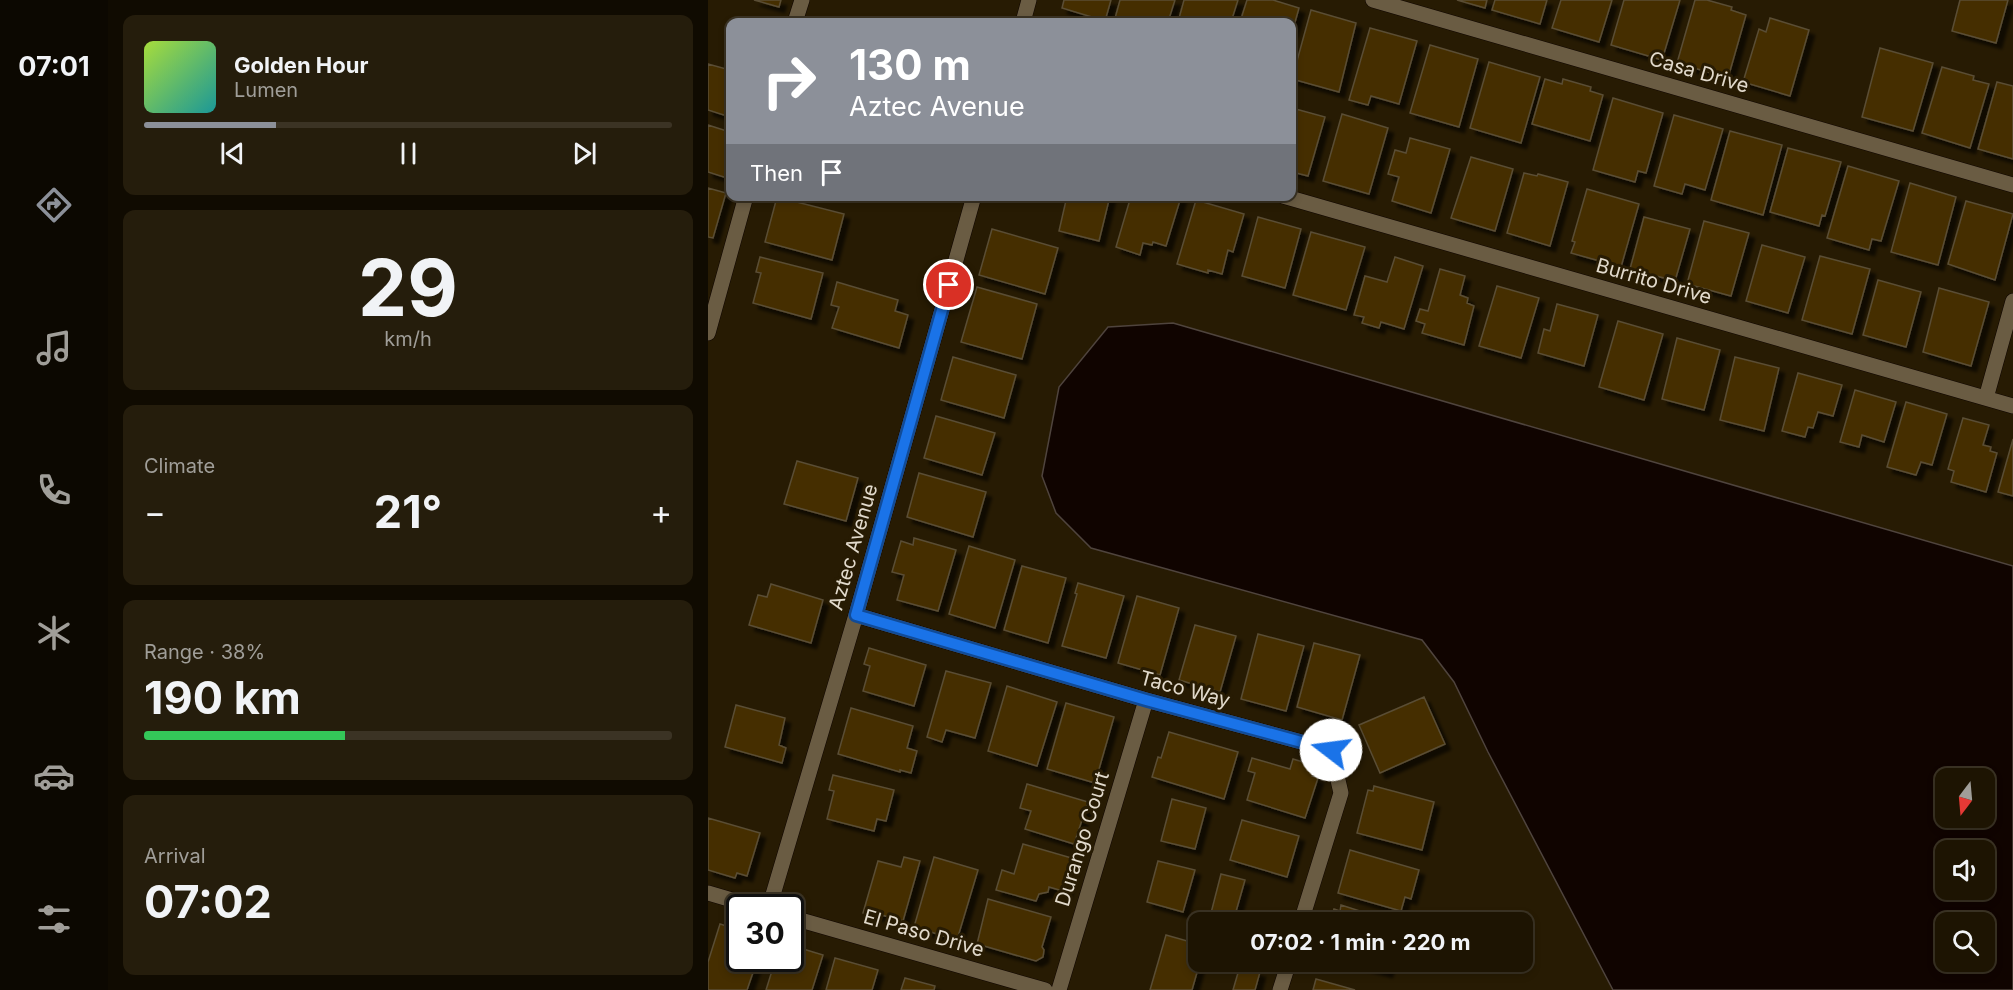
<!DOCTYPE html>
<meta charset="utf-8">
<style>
body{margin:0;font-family:Inter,sans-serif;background:#251d0c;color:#f1f3f6;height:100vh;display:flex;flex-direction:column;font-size:22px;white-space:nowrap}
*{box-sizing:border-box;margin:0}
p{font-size:20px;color:#a09e99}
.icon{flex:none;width:33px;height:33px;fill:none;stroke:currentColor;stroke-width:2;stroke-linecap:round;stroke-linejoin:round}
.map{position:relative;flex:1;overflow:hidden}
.panel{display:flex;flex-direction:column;gap:15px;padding:15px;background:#100b01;width:600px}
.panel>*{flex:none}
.hud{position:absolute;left:18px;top:18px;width:570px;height:183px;border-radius:12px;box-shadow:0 3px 9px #0003,0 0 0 2px #3b3324;background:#8c9099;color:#fff;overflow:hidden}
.needle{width:39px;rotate:196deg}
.buttons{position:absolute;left:1227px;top:768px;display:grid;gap:12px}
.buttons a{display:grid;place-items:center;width:60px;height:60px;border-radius:12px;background:#1d1402;box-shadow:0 3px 9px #0003,0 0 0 2px #3b3324;font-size:30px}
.speed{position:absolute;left:18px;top:894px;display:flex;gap:12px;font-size:30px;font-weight:700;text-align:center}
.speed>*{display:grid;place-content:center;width:78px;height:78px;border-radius:50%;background:#1d1402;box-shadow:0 3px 9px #0003,0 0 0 2px #3b3324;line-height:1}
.speed .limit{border:3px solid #111;border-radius:9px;background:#fff;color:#111}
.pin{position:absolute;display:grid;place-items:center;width:51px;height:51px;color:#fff;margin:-26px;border:3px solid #fff;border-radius:50%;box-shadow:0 2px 6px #0007}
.me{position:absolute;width:66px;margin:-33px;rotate:285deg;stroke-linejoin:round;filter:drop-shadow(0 0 4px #0008)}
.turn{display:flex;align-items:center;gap:21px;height:126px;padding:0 24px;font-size:27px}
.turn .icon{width:78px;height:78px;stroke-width:2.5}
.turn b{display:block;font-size:42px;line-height:51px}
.then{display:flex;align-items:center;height:57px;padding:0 24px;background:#0003;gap:12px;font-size:22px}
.big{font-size:45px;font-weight:700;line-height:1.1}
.panel .widget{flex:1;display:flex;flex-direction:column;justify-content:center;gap:9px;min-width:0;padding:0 21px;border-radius:12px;background:#251d0c}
.panel .dial{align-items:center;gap:0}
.dial b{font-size:78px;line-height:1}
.song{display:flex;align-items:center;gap:18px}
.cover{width:72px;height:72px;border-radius:9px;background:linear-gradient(135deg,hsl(80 70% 55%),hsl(180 70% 35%))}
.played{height:6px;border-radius:3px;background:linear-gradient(90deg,#8c9099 25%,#3b3324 25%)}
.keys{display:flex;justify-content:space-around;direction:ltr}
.heat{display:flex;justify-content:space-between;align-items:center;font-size:33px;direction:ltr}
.charge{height:9px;border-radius:4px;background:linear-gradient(90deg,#34c759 38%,#3b3324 0)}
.trip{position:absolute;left:480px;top:912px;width:345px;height:60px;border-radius:12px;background:#1d1402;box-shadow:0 3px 9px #0003,0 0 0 2px #3b3324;font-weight:700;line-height:60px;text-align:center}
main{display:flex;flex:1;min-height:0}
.dock{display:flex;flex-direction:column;width:108px;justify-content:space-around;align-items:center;background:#0c0801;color:#a09e99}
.dock .icon{width:42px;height:42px}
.dock .current{color:#8c9099}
.dock b{font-size:27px;color:#f1f3f6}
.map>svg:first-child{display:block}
</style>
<main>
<nav class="dock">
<b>07:01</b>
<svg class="icon current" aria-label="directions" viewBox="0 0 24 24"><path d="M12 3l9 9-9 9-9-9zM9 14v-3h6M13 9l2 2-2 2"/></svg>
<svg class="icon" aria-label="music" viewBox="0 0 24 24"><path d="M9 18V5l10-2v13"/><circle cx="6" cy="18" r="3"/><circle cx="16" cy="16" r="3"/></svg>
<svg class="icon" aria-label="phone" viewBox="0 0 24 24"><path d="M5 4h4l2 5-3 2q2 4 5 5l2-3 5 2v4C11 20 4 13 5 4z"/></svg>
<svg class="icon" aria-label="climate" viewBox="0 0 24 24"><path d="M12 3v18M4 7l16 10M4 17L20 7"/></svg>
<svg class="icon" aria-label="car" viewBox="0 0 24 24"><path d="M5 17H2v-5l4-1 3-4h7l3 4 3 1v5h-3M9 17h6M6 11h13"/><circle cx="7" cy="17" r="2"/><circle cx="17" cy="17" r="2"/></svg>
<svg class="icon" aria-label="filters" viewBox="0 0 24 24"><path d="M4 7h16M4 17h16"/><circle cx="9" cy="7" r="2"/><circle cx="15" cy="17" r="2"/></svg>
</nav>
<section class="panel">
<div class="widget">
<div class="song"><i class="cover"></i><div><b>Golden Hour</b><p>Lumen</p></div></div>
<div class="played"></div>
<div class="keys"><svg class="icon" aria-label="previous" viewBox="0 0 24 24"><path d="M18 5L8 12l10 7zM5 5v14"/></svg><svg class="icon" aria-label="pause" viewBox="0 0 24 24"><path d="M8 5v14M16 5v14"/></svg><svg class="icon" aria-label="next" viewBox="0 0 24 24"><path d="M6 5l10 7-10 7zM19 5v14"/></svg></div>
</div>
<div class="widget dial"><b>29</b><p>km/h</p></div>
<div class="widget"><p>Climate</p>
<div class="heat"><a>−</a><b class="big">21°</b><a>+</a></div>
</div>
<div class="widget"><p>Range · 38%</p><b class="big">190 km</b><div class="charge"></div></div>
<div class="widget"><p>Arrival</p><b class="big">07:02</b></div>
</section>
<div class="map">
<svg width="1305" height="990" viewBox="0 0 1305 990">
<defs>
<filter id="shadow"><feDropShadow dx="5.5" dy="5.5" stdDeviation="1.5" flood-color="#0009"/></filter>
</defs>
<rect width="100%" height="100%" fill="#271b03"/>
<!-- water -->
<path fill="#100400" stroke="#4f443d" stroke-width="1.5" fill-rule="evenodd" d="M465 323 1305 566V990H905L780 752 746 682 714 640 383 548 348 513 334 476 351 387 400 327ZM1238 778H1276V818H1238ZM1238 850H1276V890H1238ZM1238 922H1276V962H1238Z"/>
<!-- building -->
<path fill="#452f00" stroke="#5a4d34" stroke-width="1.5" filter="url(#shadow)" d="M46 0H73L71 7Z
M356 0H403L397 21 354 8Z
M412 0H467L460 22H406Z
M476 0H530L523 22H470Z
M539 0H565L591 8 584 33V22H532Z
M749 0H779L777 8Z
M787 0H839L832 24 784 10Z
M853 0H904L891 42 844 28Z
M916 0H972L954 60 903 45Z
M987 0H999L1024 7 1023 10 1038 15 1020 78 969 63Z
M1252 0H1300L1288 43 1244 31Z
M603 10 648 23 631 92 584 79Z
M1062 18 1101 30 1082 96 1035 82 1051 29 1058 32Z
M662 28 709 41 691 104 663 96 660 105 641 100Z
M722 45 770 59 751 127 702 113Z
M1172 48 1225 63 1205 131 1154 117Z
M781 62 832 77 813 143 762 128Z
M0 64 22 70V117L0 110Z
M1234 67 1266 76 1265 80 1281 84 1262 148 1214 133Z
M837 79 854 84 855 79 883 87 882 91 895 95 882 141 824 124Z
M1289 82 1305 86V159L1270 149Z
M905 98 955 113 938 173 930 171 927 182 885 170Z
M584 108 617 117 600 176 584 172Z
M634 114 680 128 661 194 615 181Z
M966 115 1015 129 997 190 977 184 974 194 946 186Z
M0 125 22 132V179L0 172Z
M1022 131 1074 145 1055 215 1003 200Z
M702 138 742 149 723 213 684 201 691 177 680 174 687 150 698 153Z
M1080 148 1133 162 1117 216 1114 215 1111 226 1062 212Z
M763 157 805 169 787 231 743 218Z
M1140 166 1191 181 1173 241 1164 239 1161 250 1119 238Z
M816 173 829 176 830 174 860 182 842 246 799 233Z
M1202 183 1248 197 1230 265 1183 252Z
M0 188 18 193 5 238 0 237Z
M879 189 931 204 913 267 863 253 867 242 864 241Z
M359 196H402L391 241 351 231Z
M423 196 473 197 458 246 445 242 444 245 435 243 432 255 408 247Z
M69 197 136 214 124 260 57 242Z
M488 200 536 214 525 252 520 250 514 274 500 270V273L469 264Z
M1258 201 1305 214 1287 280 1240 264Z
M550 217 593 229 577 288 534 276Z
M936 217 982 229 967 281 922 269Z
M996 221 1041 233 1023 296 979 284Z
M284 229 350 248 337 294 271 275Z
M603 232 657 247 638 310 585 295Z
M1054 245 1097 257 1080 313 1038 301Z
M1112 256 1162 269 1144 334 1094 320Z
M52 257 115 273 103 319 45 303 53 273 48 272Z
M687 257 715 266 696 329 673 322 671 328 654 323 656 317 646 315 657 276 679 282Z
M732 269 757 276 752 295 760 298 759 303 766 306 756 345 714 333 717 324 708 321 712 309 720 311Z
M1170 280 1213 292 1198 347 1155 335Z
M129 282 190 300 187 311 200 315 191 348 124 328 131 307 123 305Z
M789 286 831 298 813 358 771 346Z
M269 287 329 304 314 359 253 342Z
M1231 288 1281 302 1263 366 1215 352Z
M849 304 890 315 876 366 830 353 836 329 842 331Z
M910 321 955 334 936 400 891 387Z
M969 338 1012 350 996 410 954 399Z
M245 357 308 375 296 418 233 400Z
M1027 357 1071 368 1056 431 1012 420Z
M1090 373 1134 385 1125 416 1110 412 1105 428 1100 427 1097 437 1074 431Z
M1147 390 1188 402 1176 442 1154 435 1151 447 1132 442Z
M1198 402 1239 414 1224 465 1213 462 1208 475 1179 467Z
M228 416 287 433 274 475 216 458Z
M1255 418 1281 425 1275 445 1283 447 1282 451 1289 453 1278 492 1243 482 1246 471 1240 469Z
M1305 439V496L1290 492Z
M89 461 150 478 138 521 76 504Z
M211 473 278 492 265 537 199 517Z
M206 538 248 550 230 611 189 600 196 575 184 572 193 541 205 545Z
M261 546 307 560 287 628 241 614Z
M314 566 358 578 340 643 296 630Z
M370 583 416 596 398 658 354 646 369 594 367 593Z
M63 584 115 600 103 643 41 625 50 595 59 597Z
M429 596 471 608 452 675 410 663Z
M487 625 528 636 512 692 471 680Z
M550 634 596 646 578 711 533 699Z
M606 643 652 655 634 720 589 707Z
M161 648 218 665 206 706 155 691 162 666 156 664Z
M238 671 283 683 267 738 238 730 234 742 219 737Z
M299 686 349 702 329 766 280 751Z
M716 697 737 744 672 773 651 725Z
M358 703 406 717 387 783 339 769Z
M28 705 77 718 71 745 78 748 74 763 17 747Z
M143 708 205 726 199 748 209 751 203 773 192 770V772L130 754Z
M461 732 530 752 516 799 444 777 450 757 453 758Z
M544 758 582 769 585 759 608 766 604 776 610 778 597 818 539 800 547 773 540 771Z
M125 775 186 790 178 821 169 819 166 831 119 819 126 791 121 790Z
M319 784 380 802 366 844 317 829 323 811 312 808Z
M666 786 726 802 714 850 649 833 660 790 665 791Z
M464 799 498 808 487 849 453 841Z
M0 818 52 833 39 876 29 873 27 878 0 870Z
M534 820 591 836 579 877 522 860Z
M315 844 367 859 358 892 341 887 340 892 331 894 328 901 288 890 294 870 306 874Z
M642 850 711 870 703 899 697 897 693 911 630 893Z
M196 857 212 861 195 921 170 914 169 916 155 913 170 861 193 867Z
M226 857 270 870 249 940 206 927Z
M450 861 487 870 475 912 439 902Z
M513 874 537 880 525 922 502 917Z
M280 899 343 917 334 947 336 950 335 957 328 961 269 944Z
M633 905 655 912 654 917 672 922H622L626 909 632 911Z
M12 924 32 930V958H50L39 990H0V962Z
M458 935 490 944V962H492L484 990H442Z
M82 945 115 955 104 990H58L68 958H82Z
M127 958 170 970 164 990H118Z
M642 962H682L679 972Z
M532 966 552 972 547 990H525Z
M197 978 227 986 226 990H193Z
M608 979 647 990H605Z"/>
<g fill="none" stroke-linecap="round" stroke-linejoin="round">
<defs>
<path id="street" d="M665 0 1305 185
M87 22 94 0
M315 22 321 0
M575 196 1305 406
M0 333 38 196
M1278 398 1305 301
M148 615 438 700 623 750 633 793 593 922
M0 893 51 908
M61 908 148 615 266 196
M82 917 337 990
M351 990 438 700
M572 990 581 962"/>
</defs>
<!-- street casing -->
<use href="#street" stroke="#0f0500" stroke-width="16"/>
<!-- street -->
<use href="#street" stroke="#6a5c43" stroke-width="15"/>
</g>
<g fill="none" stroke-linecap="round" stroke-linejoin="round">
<defs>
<path id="route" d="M241 285 148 615 438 700 623 750"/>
</defs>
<!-- route casing -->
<use href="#route" stroke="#114b97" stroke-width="15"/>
<!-- route -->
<use href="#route" stroke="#1a73e8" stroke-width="10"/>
</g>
<g text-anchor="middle" stroke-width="6" stroke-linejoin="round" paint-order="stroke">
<!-- street labels -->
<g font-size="20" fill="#e2dacc" stroke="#271b03">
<text transform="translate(991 72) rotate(16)" y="7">Casa Drive</text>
<text transform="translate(946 281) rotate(16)" y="7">Burrito Drive</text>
<text transform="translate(145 547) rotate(-74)" y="7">Aztec Avenue</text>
<text transform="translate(477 689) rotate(15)" y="7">Taco Way</text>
<text transform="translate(374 839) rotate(-73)" y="7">Durango Court</text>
<text transform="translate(216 933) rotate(16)" y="7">El Paso Drive</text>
</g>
</g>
</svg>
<div class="buttons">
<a><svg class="needle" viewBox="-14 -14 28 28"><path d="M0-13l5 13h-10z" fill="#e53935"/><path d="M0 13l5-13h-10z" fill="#a09e99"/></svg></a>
<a><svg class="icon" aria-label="sound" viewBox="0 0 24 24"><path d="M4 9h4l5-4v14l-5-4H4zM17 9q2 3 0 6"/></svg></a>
<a><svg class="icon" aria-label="search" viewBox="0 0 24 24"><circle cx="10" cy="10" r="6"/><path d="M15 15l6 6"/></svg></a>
</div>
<div class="speed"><div class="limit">30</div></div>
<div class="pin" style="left:241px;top:285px;background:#d93025"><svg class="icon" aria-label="arrive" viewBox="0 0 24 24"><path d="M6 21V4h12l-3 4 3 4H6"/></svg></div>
<svg class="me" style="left:623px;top:750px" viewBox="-20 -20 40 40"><circle r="19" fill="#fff"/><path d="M0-13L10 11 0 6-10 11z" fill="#1a73e8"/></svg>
<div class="trip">07:02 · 1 min · 220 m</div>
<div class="hud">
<div class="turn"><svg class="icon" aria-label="right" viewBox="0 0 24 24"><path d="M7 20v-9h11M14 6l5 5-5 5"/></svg><div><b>130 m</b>Aztec Avenue</div></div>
<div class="then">Then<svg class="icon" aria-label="arrive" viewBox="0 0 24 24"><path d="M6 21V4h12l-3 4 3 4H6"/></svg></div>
</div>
</div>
</main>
